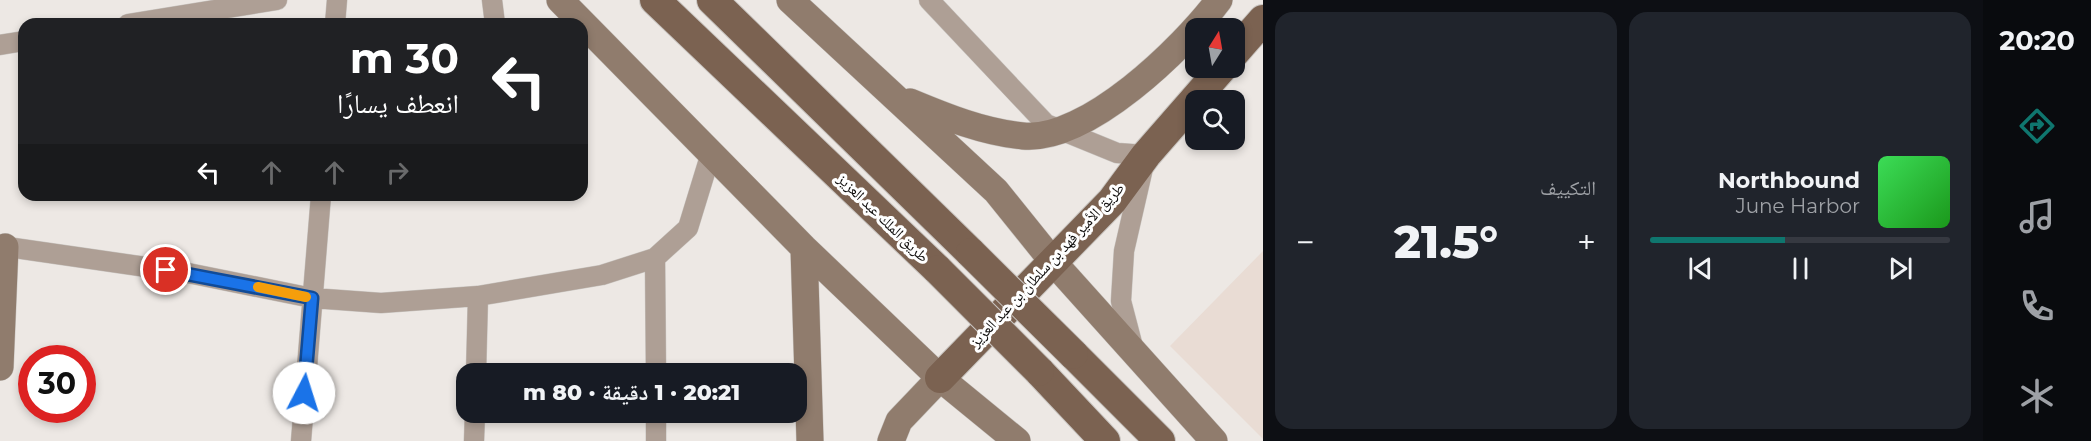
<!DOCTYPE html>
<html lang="ar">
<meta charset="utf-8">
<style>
body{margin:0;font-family:Montserrat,"Noto Naskh Arabic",sans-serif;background:#20242c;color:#f1f3f6;direction:rtl;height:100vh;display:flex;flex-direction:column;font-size:22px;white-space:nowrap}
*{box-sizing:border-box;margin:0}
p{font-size:20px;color:#9ea1a6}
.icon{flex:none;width:33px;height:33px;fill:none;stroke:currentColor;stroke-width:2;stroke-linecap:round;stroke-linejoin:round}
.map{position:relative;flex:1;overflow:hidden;direction:ltr}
.panel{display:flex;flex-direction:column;gap:12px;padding:12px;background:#0d0f14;width:720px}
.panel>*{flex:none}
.top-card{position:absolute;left:18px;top:18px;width:570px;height:183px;border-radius:18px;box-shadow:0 3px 9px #0003;direction:rtl;background:#202124;color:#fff;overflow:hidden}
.needle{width:39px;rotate:11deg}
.controls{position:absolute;left:1185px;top:18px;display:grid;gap:12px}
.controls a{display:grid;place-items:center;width:60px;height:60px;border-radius:12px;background:#171b24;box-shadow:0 3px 9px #0003;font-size:30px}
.speed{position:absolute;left:18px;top:345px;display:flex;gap:12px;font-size:30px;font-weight:700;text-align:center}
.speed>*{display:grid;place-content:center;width:78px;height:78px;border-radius:50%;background:#171b24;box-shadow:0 3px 9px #0003;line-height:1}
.speed .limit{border:9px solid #d22;background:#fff;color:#111}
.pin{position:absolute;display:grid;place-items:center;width:51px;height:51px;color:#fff;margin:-26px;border:3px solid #fff;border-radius:50%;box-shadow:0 2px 6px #0007}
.me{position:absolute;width:66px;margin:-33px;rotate:5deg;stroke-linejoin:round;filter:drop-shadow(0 0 4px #0008)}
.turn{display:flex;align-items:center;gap:21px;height:126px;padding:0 30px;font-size:27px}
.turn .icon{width:78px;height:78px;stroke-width:2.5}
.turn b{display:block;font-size:42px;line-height:51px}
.lanes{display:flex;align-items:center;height:57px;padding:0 30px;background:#0003;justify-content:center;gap:30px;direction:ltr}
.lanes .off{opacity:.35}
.big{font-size:45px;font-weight:800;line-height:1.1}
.panel .widget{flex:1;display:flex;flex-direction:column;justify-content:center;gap:9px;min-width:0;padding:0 21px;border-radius:18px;background:#20242c}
.song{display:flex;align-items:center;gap:18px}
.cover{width:72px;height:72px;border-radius:9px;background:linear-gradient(135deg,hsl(130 70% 55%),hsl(120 70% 35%))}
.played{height:6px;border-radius:3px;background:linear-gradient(90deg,#0f766e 45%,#363941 45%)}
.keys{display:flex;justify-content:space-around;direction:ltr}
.heat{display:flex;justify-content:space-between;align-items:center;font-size:33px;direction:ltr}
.panel .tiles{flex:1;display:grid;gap:12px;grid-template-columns:repeat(2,1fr)}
.trip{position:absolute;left:456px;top:363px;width:351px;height:60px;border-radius:18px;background:#171b24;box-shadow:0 3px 9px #0003;font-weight:800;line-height:60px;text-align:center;direction:rtl}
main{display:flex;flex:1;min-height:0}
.tabs{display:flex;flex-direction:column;width:108px;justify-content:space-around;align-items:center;background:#090b0e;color:#9ea1a6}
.tabs .icon{width:42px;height:42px}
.tabs .current{color:#0f766e}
.tabs b{font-size:27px;color:#f1f3f6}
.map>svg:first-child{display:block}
</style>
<main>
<nav class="tabs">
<b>20:20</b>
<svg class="icon current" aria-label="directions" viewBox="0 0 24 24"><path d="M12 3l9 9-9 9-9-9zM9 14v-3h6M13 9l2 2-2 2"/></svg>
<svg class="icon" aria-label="music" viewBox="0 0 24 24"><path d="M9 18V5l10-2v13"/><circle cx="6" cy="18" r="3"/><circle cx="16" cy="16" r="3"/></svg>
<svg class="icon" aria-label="phone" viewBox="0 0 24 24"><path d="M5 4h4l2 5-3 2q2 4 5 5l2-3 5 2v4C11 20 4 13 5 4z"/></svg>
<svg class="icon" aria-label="climate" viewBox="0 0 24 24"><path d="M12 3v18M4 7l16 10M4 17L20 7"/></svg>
</nav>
<section class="panel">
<div class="tiles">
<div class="widget">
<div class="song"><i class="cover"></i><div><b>Northbound</b><p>June Harbor</p></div></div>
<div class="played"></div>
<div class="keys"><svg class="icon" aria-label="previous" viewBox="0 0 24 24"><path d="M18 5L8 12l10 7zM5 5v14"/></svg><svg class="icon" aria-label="pause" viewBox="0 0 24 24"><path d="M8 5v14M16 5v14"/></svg><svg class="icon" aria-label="next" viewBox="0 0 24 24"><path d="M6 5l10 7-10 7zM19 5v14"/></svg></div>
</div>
<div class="widget"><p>التكييف</p>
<div class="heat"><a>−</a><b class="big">21.5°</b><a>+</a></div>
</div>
</div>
</section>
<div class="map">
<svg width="1263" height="441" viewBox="0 0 1263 441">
<rect width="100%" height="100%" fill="#ede8e4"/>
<!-- built -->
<path fill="#e9dcd4" d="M1263 251V439L1170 346Z"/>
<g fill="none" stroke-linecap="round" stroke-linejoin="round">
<defs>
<path id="street" d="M492 0 495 24
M929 0 1046 124 1117 153 1146 155 1124 251 1121 301 1133 347
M128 24 277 0
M335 24 337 0
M0 45 24 41
M0 246 188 273 312 298 381 303 478 296 602 275 655 258 688 228 711 153
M655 258 656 374
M476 374 478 296
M656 412V441
M301 441 321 195
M474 441 475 412"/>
<path id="secondary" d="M560 0 804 248 940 378 1017 441
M790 0 996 191 1054 263 1214 441
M910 102C946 117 983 132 1023 136 1087 142 1183 48 1219 0
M804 248 810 441
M0 367 5 247
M891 441 899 421 940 378"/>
<path id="primary" d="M655 0 938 270
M712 0 971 253
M1234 53 1263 20
M1073 354 1160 441
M1039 371 1105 441
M940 378 1112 201 1146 155 1222 68"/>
</defs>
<!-- street casing -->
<use href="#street" stroke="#c9c5c1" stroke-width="21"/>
<!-- secondary casing -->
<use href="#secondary" stroke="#c9c5c1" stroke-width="28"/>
<!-- primary casing -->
<use href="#primary" stroke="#c9c5c1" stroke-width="32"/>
<!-- street -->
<use href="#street" stroke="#ae9f95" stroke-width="20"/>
<!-- secondary -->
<use href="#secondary" stroke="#907c6d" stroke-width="27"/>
<!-- primary -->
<use href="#primary" stroke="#7b6251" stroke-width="30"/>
<defs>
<path id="primary-bridge" d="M971 253 1073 354
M938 270 1039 371"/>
</defs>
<!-- primary-bridge casing -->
<use href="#primary-bridge" stroke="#c9c5c1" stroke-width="32" stroke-linecap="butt"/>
<!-- primary-bridge -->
<use href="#primary-bridge" stroke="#7b6251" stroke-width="30"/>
</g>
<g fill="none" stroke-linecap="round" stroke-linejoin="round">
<defs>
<path id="route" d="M166 270 312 298 304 393"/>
</defs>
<!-- route casing -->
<use href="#route" stroke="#114b97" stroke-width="15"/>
<!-- route -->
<use href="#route" stroke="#1a73e8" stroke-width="10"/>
<!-- slow -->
<path stroke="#f59e0b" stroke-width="10" d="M258 287 306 297"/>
</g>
<g text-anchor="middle" stroke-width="6" stroke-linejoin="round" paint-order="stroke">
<!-- street labels -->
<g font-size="15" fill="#0d0b0a" stroke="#fff">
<text transform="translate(883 218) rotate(44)" y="5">طريق الملك عبد العزيز</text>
<text transform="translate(1047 265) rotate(-47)" y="5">طريق الأمير فهد بن سلطان بن عبد العزيز</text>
</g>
</g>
</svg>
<div class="controls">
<a><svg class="needle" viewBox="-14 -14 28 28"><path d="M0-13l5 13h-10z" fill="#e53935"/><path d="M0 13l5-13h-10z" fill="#9ea1a6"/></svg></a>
<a><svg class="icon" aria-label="search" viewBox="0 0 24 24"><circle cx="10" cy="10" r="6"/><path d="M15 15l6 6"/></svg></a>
</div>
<div class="speed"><div class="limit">30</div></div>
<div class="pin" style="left:166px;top:270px;background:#d93025"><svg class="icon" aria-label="arrive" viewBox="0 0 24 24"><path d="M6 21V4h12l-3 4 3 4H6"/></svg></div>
<svg class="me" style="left:304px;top:393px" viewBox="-20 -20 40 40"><circle r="19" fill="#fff"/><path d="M0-13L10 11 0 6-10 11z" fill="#1a73e8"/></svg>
<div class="trip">20:21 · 1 دقيقة · 80 m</div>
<div class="top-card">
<div class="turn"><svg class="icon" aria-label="left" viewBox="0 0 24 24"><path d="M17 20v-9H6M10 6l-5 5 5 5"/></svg><div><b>30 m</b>انعطف يسارًا</div></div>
<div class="lanes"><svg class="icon" aria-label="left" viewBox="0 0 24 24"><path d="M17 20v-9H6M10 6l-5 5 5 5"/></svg><svg class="icon off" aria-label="ahead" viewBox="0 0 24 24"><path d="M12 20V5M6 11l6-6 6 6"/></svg><svg class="icon off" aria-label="ahead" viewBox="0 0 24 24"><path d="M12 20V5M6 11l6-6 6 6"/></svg><svg class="icon off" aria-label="right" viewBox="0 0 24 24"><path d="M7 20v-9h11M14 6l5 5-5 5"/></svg></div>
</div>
</div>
</main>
